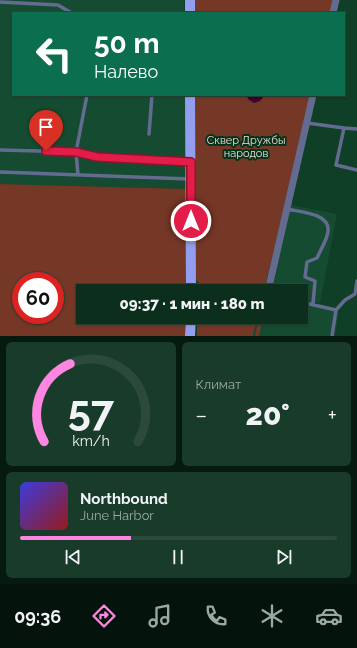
<!DOCTYPE html>
<html lang="ru">
<meta charset="utf-8">
<style>
body{margin:0;font-family:Raleway,sans-serif;background:#193b29;color:#f1f3f6;height:100vh;display:flex;flex-direction:column;font-size:15px;white-space:nowrap}
*{box-sizing:border-box;margin:0}
p{font-size:13px;color:#9aa9a3}
.icon{flex:none;width:22px;height:22px;fill:none;stroke:currentColor;stroke-width:2;stroke-linecap:round;stroke-linejoin:round}
.map{position:relative;height:336px;overflow:hidden}
.drawer{display:flex;flex-direction:column;gap:6px;padding:6px;background:#061a0f;flex:1}
.drawer>*{flex:none}
.guide{position:absolute;left:12px;top:12px;width:333px;height:84px;border-radius:0px;box-shadow:0 1px 3px #0004,0 0 0 1px #2b4a3b;background:#0b6e4f;color:#fff;overflow:hidden}
.speed{position:absolute;left:12px;top:272px;display:flex;gap:8px;font-size:20px;font-weight:700;text-align:center}
.speed>*{display:grid;place-content:center;width:52px;height:52px;border-radius:50%;background:#0b2f1c;box-shadow:0 1px 3px #0004,0 0 0 1px #2b4a3b;line-height:1}
.speed .limit{border:6px solid #d22;background:#fff;color:#111}
.pin{position:absolute;display:grid;place-items:center;width:34px;height:34px;color:#fff;margin:-41px -17px;border-radius:50% 50% 50% 0;rotate:-45deg;box-shadow:0 0 4px #0007}
.pin .icon{rotate:45deg}
.me{position:absolute;width:44px;margin:-22px;rotate:0deg;stroke-linejoin:round;filter:drop-shadow(0 0 3px #0008)}
.turn{display:flex;align-items:center;gap:14px;height:84px;padding:0 16px;font-size:18px}
.turn .icon{width:52px;height:52px;stroke-width:2.5}
.turn b{display:block;font-size:28px;line-height:34px}
.big{font-size:30px;font-weight:800;line-height:1.1}
.drawer .widget{flex:1;display:flex;flex-direction:column;justify-content:center;gap:6px;min-width:0;padding:0 14px;border-radius:6px;background:#193b29}
.drawer .dial{align-items:center;gap:0}
.dial svg{height:104px;overflow:visible;fill:none;stroke:#2b4a3b;stroke-width:7;stroke-linecap:round;text-anchor:middle}
.dial text{fill:#f1f3f6;stroke:none}
.song{display:flex;align-items:center;gap:12px}
.cover{width:48px;height:48px;border-radius:6px;background:linear-gradient(135deg,hsl(240 70% 55%),hsl(0 70% 35%))}
.played{height:4px;border-radius:2px;background:linear-gradient(90deg,#fd86e2 35%,#2b4a3b 35%)}
.keys{display:flex;justify-content:space-around;direction:ltr}
.heat{display:flex;justify-content:space-between;align-items:center;font-size:22px;direction:ltr}
.drawer .tiles{flex:1;display:grid;gap:6px;grid-template-columns:1fr 1fr}
.widget:last-child{grid-column:span 2}
.trip{position:absolute;left:76px;top:284px;width:232px;height:40px;border-radius:0px;background:#0b2f1c;box-shadow:0 1px 3px #0004,0 0 0 1px #2b4a3b;font-weight:800;line-height:40px;text-align:center}
.tab-bar{display:flex;height:64px;justify-content:space-around;align-items:center;background:#04130b;color:#9aa9a3}
.tab-bar .icon{width:28px;height:28px}
.tab-bar .selected{color:#fd86e2}
.tab-bar b{font-size:18px;color:#f1f3f6}
.map>svg:first-child{display:block}
</style>
<div class="map">
<svg width="357" height="336" viewBox="0 0 357 336">
<rect width="100%" height="100%" fill="#0f3f26"/>
<!-- built -->
<path fill="#154b30" d="M0 0H184V13H13V95H185L187 189 0 184Z
M291 205 337 214 320 303 301 300V291H271Z
M301 303 339 312 335 336H253L257 317H301Z"/>
<!-- green -->
<path fill="#753726" fill-rule="evenodd" d="M195 0H334L330 13H195Z
M195 95H311L264 291C248 291 203 295 195 278Z
M0 184 187 189 186 291H83V317H185V336H0ZM21 281H55V315H21Z
M197 317H257L253 336H197Z
M259 317H263L259 336H255Z"/>
<!-- water -->
<path fill="#3b0032" d="M247 95H264V96L260 101 254 103 248 99Z"/>
<g fill="none" stroke-linecap="round" stroke-linejoin="round">
<!-- lane -->
<path stroke="#646b91" stroke-width="3.5" d="M0 2 58 5 70 12
M307 123 344 128 336 165 357 170
M344 128 357 129
M149 134 152 95
M0 150 76 152 97 157 190 162
M0 172 189 179
M78 175 76 152 87 95
M287 209C299 212 330 213 328 231 328 238 320 251 317 258L307 262 305 277 315 281 313 304
M301 302 336 310 332 336
M336 310 345 300 355 294 357 281"/>
<!-- street -->
<path stroke="#646b91" stroke-width="7" d="M333 13 336 0
M191 286 216 291
M268 291 313 95"/>
<!-- primary -->
<path stroke="#939fee" stroke-width="10" d="M190 13V0
M190 95 191 291
M190 336 191 317"/>
</g>
<g fill="none" stroke-linecap="round" stroke-linejoin="round">
<defs>
<path id="route" d="M46 151 76 152 97 157 191 162V221"/>
</defs>
<!-- route casing -->
<use href="#route" stroke="#92132f" stroke-width="10"/>
<!-- route -->
<use href="#route" stroke="#e11d48" stroke-width="7"/>
</g>
<g text-anchor="middle" stroke-width="4" stroke-linejoin="round" paint-order="stroke">
<!-- park labels -->
<g font-size="11" fill="#f7dbd3" stroke="#02341c">
<text x="246" y="144">Сквер Дружбы<tspan x="246" dy="13">народов</tspan></text>
</g>
</g>
</svg>
<div class="speed"><div class="limit">60</div></div>
<div class="pin" style="left:46px;top:151px;background:#d93025"><svg class="icon" aria-label="arrive" viewBox="0 0 24 24"><path d="M6 21V4h12l-3 4 3 4H6"/></svg></div>
<svg class="me" style="left:191px;top:221px" viewBox="-20 -20 40 40"><circle r="17" fill="#e11d48" stroke="#fff" stroke-width="3"/><path d="M0-11L8 9 0 5-8 9z" fill="#fff"/></svg>
<div class="trip">09:37 · 1 мин · 180 m</div>
<div class="guide">
<div class="turn"><svg class="icon" aria-label="left" viewBox="0 0 24 24"><path d="M17 20v-9H6M10 6l-5 5 5 5"/></svg><div><b>50 m</b>Налево</div></div>
</div>
</div>
<section class="drawer">
<div class="tiles">
<div class="widget dial"><svg viewBox="0 0 100 80">
<path d="M14 69A42 42 0 1 1 86 69"/>
<path d="M14 69A42 42 0 0 1 34 9" stroke="#fd86e2"/>
<text x="50" y="56" font-size="32" font-weight="700">57</text>
<text x="50" y="72" font-size="11">km/h</text>
</svg></div>
<div class="widget"><p>Климат</p>
<div class="heat"><a>−</a><b class="big">20°</b><a>+</a></div>
</div>
<div class="widget">
<div class="song"><i class="cover"></i><div><b>Northbound</b><p>June Harbor</p></div></div>
<div class="played"></div>
<div class="keys"><svg class="icon" aria-label="previous" viewBox="0 0 24 24"><path d="M18 5L8 12l10 7zM5 5v14"/></svg><svg class="icon" aria-label="pause" viewBox="0 0 24 24"><path d="M8 5v14M16 5v14"/></svg><svg class="icon" aria-label="next" viewBox="0 0 24 24"><path d="M6 5l10 7-10 7zM19 5v14"/></svg></div>
</div>
</div>
</section>
<nav class="tab-bar">
<b>09:36</b>
<svg class="icon selected" aria-label="directions" viewBox="0 0 24 24"><path d="M12 3l9 9-9 9-9-9zM9 14v-3h6M13 9l2 2-2 2"/></svg>
<svg class="icon" aria-label="music" viewBox="0 0 24 24"><path d="M9 18V5l10-2v13"/><circle cx="6" cy="18" r="3"/><circle cx="16" cy="16" r="3"/></svg>
<svg class="icon" aria-label="phone" viewBox="0 0 24 24"><path d="M5 4h4l2 5-3 2q2 4 5 5l2-3 5 2v4C11 20 4 13 5 4z"/></svg>
<svg class="icon" aria-label="climate" viewBox="0 0 24 24"><path d="M12 3v18M4 7l16 10M4 17L20 7"/></svg>
<svg class="icon" aria-label="car" viewBox="0 0 24 24"><path d="M5 17H2v-5l4-1 3-4h7l3 4 3 1v5h-3M9 17h6M6 11h13"/><circle cx="7" cy="17" r="2"/><circle cx="17" cy="17" r="2"/></svg>
</nav>
